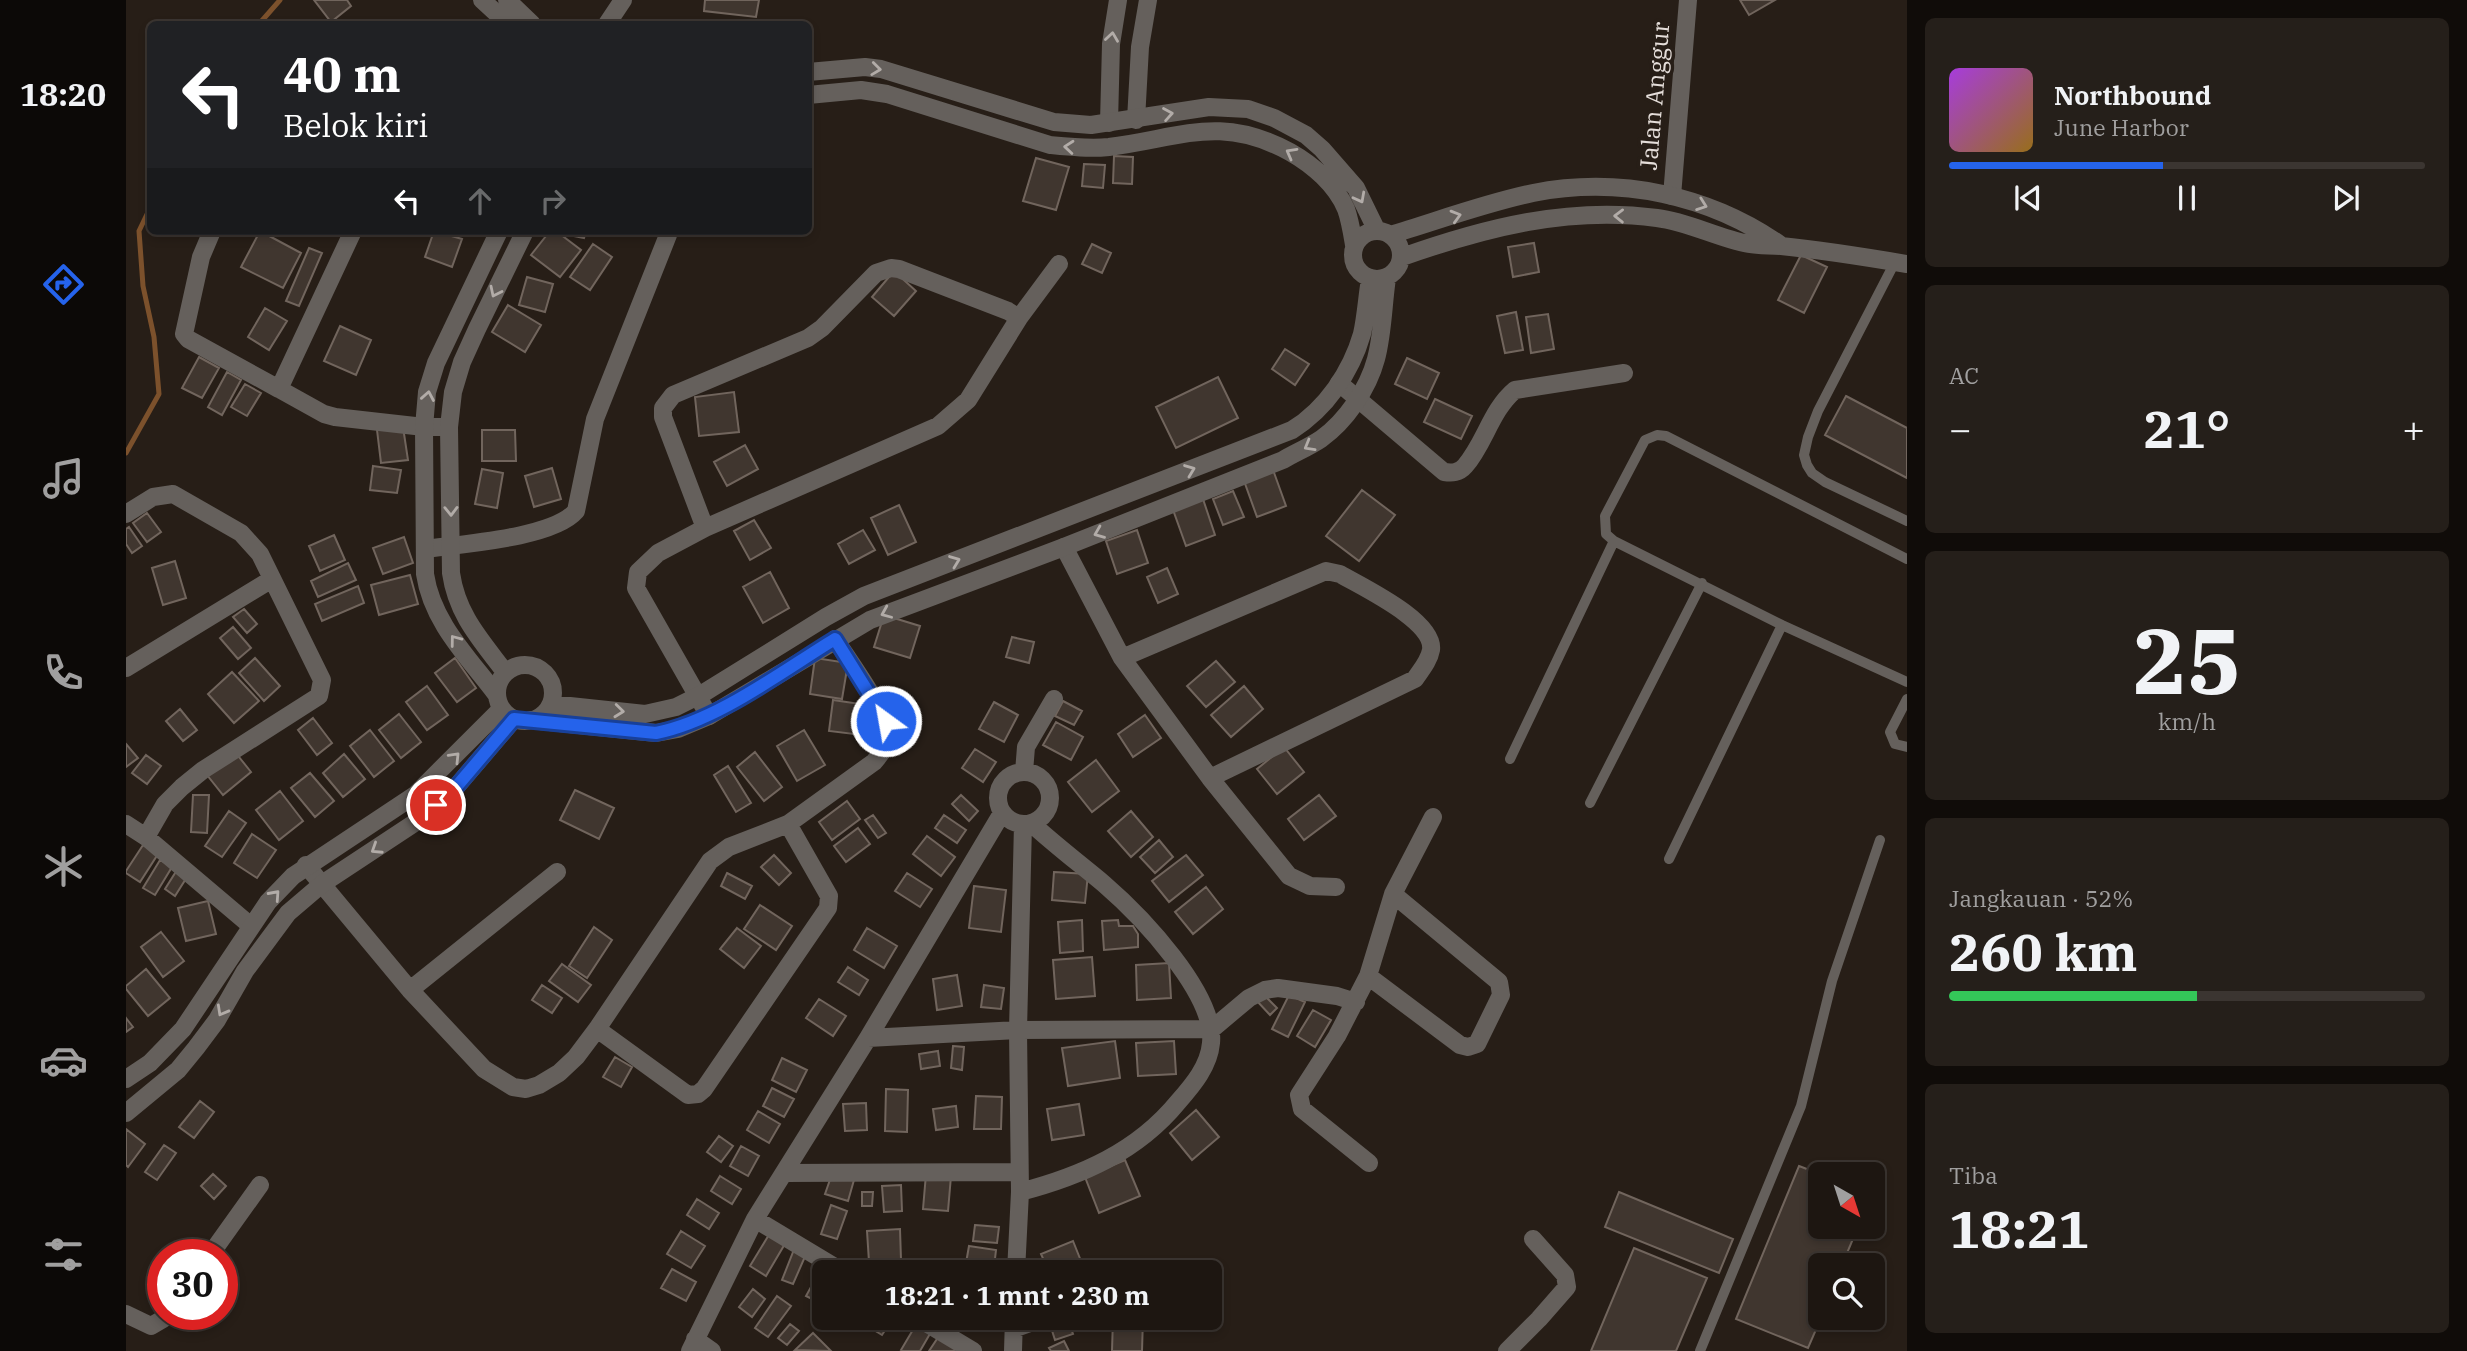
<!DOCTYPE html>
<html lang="id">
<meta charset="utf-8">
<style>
body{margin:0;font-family:"IBM Plex Serif",serif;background:#251f1a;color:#f1f3f6;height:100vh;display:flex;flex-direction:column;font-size:26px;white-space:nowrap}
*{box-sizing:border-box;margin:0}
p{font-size:23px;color:#a09f9f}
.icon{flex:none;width:38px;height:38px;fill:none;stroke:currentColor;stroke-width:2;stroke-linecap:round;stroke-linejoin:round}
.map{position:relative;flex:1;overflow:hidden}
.drawer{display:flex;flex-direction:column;gap:18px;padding:18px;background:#100c09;width:560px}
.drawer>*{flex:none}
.banner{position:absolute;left:21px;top:21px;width:665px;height:214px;border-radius:10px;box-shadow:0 4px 10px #0003,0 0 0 2px #3b3531;background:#202124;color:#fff;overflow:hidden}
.needle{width:46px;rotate:141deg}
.fabs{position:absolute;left:1682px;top:1162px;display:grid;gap:14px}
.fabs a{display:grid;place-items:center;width:77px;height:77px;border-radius:10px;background:#1d1611;box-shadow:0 4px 10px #0003,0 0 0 2px #3b3531;font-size:35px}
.speed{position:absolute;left:21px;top:1239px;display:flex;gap:14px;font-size:35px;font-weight:700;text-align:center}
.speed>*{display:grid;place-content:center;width:91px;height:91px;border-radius:50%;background:#1d1611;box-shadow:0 4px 10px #0003,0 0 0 2px #3b3531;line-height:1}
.speed .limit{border:10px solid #d22;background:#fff;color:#111}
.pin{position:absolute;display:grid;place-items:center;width:60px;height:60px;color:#fff;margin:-30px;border:4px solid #fff;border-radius:50%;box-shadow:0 2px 7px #0007}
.me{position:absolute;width:77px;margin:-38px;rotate:328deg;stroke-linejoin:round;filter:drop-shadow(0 0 5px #0008)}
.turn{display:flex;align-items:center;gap:24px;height:147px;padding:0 21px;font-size:32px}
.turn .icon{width:91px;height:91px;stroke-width:2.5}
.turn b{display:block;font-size:49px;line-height:60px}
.lanes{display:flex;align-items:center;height:66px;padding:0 21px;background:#0003;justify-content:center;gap:35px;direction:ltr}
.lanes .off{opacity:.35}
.big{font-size:52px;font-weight:700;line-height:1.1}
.drawer .tile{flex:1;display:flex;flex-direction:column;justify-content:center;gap:10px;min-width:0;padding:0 24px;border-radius:10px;background:#251f1a}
.drawer .dial{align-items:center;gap:0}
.dial b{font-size:91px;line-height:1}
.song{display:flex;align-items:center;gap:21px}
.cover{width:84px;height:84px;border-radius:10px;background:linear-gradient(135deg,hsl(280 70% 55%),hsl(40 70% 35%))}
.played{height:7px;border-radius:4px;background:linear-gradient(90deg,#2563eb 45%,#3b3531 45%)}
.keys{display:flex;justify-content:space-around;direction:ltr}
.heat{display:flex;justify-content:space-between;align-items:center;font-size:38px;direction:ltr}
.charge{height:10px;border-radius:5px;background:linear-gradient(90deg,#34c759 52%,#3b3531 0)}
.trip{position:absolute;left:686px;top:1260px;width:410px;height:70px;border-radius:10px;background:#1d1611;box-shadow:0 4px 10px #0003,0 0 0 2px #3b3531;font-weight:700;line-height:70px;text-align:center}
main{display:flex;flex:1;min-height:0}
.menu{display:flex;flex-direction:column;width:126px;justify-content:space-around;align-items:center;background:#0c0907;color:#a09f9f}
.menu .icon{width:49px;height:49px}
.menu .on{color:#2563eb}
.menu b{font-size:32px;color:#f1f3f6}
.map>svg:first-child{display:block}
</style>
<main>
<nav class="menu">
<b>18:20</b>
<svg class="icon on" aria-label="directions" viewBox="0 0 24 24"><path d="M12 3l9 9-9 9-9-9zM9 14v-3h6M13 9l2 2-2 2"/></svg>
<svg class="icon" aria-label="music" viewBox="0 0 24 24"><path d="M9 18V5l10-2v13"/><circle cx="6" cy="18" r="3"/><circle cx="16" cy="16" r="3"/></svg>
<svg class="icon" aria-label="phone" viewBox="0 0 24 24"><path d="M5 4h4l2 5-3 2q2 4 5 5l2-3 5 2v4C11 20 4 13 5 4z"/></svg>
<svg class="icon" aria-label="climate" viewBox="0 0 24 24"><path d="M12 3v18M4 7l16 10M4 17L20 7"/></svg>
<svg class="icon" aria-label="car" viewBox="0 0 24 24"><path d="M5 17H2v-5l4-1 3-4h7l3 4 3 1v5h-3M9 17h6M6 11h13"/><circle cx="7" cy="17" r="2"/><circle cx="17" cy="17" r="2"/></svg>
<svg class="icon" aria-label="filters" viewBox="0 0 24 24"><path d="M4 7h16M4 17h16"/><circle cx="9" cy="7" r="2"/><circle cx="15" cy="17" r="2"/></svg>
</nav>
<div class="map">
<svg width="1781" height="1351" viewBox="0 0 1781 1351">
<rect width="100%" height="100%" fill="#271e17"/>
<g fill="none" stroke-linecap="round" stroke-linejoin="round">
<!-- stream -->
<path stroke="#7c512c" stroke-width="5" d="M133 24 154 0
M0 453 33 394 28 337 17 286 13 231 24 208"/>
</g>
<!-- building -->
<path fill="#40362f" stroke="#71655d" stroke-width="2" d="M188 0H221L225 6 205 22Z
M579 0H633L630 17 578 11Z
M1614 0H1649L1623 15Z
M988 156 1007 157 1006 184 987 183Z
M910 158 943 167 930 210 897 201Z
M958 164 979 165 977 188 956 186Z
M134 231 175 253 157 288 115 267Z
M308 231 336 239 326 267 299 257Z
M424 231H430L455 250 434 277 405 255Z
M439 231H460L458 238 438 234Z
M1408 243 1413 272 1387 277 1382 247Z
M467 244 486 257 464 290 444 277Z
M966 244 985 253 976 273 956 264Z
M183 248 196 253 173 306 160 301Z
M1675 255 1701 267 1678 313 1652 300Z
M768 271 790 291 768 316 746 297Z
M401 277 427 284 419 312 393 305Z
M382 305 415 325 399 352 366 332Z
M139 308 161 321 143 350 122 337Z
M1390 312 1397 350 1379 353 1371 316Z
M1422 314 1428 349 1405 353 1400 317Z
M214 326 245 340 230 375 198 361Z
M1159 349 1183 364 1169 385 1146 369Z
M73 357 93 368 76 398 56 388Z
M1281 358 1313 373 1301 399 1269 384Z
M101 372 115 380 96 415 82 407Z
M1092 377 1112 418 1050 448 1030 407Z
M119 384 135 393 121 416 105 407Z
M608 392 613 432 573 436 569 397Z
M1720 396 1781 428V478L1699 435Z
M1309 399 1346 416 1335 439 1298 422Z
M277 427 282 460 255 463 251 430Z
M356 430H389L390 461H356Z
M619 445 632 469 601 486 588 462Z
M247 466 275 470 271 493 244 490Z
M1146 467 1160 506 1131 517 1117 478Z
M426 468 435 499 408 507 399 476Z
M356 469 377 473 371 508 349 504Z
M1236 490 1269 515 1233 561 1200 536Z
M1107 491 1118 517 1097 525 1087 499Z
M1076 496 1089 535 1060 546 1046 507Z
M773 505 790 542 762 555 745 518Z
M21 513 35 532 21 542 7 523Z
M628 520 645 548 624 560 608 531Z
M3 527 16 546 6 553 0 544V529Z
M737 530 749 550 723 564 712 544Z
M1011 530 1022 563 991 574 980 541Z
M208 535 219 560 194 571 183 546Z
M278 537 287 563 257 574 247 548Z
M49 561 60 598 37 605 26 568Z
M222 563 230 580 192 597 185 581Z
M1041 568 1052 594 1032 603 1021 577Z
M644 572 663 608 637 623 617 587Z
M284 575 292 604 253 615 245 585Z
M232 586 238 603 196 621 189 604Z
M118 609 131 624 121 633 107 617Z
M758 615 794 626 784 658 748 647Z
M107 627 125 648 112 659 94 638Z
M886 637 908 642 903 663 880 657Z
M129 658 154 686 138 701 113 673Z
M329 658 350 688 331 702 309 673Z
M689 658 722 663 716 699 684 694Z
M1090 661 1109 682 1080 707 1061 686Z
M106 672 133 701 108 723 82 694Z
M301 686 322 715 301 730 280 702Z
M1118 686 1137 709 1105 737 1085 715Z
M707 700 741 705 736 735 703 731Z
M937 701 956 711 948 725 929 716Z
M868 702 892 715 878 742 853 729Z
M54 709 71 730 57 741 40 721Z
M273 714 295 742 275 758 253 730Z
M1019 715 1035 738 1007 757 992 734Z
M187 718 206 743 191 755 172 730Z
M930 722 957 737 945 760 917 745Z
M244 730 268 761 248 777 224 746Z
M678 730 699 765 671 781 651 746Z
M0 744 12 758 0 767Z
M1158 747 1178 772 1151 794 1131 769Z
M849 749 870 762 857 782 836 768Z
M109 752 125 772 97 795 81 775Z
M629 752 656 787 638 801 611 767Z
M218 754 239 779 217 797 197 773Z
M20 755 35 766 21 784 6 773Z
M970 760 993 791 966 812 942 782Z
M602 766 625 803 610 812 588 775Z
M184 773 208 801 189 817 165 788Z
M449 790 488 808 473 839 434 820Z
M154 791 177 821 153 840 130 810Z
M67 795H83L81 833 65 832Z
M835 795 852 811 843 821 826 804Z
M1193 795 1210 816 1178 840 1162 819Z
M721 801 734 819 706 840 693 822Z
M103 811 120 823 96 857 79 846Z
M1005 811 1027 837 1005 857 982 831Z
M747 815 760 833 752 838 739 820Z
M818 815 840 830 831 843 809 828Z
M732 828 744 844 720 862 708 846Z
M126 834 150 850 131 878 108 863Z
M801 836 829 857 815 876 787 854Z
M1033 840 1047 857 1029 873 1014 857Z
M17 845 32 854 14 882 0 873V871Z
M648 855 665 873 653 885 635 867Z
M1060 855 1077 875 1043 902 1026 881Z
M34 860 46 867 29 895 17 888Z
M51 870 61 877 49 896 39 889Z
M928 872 962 874 959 903 926 900Z
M601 873 626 886 619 899 595 886Z
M781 873 806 889 794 907 769 891Z
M848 886 880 890 875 932 843 928Z
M1080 887 1097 909 1067 934 1049 912Z
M82 901 90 934 60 941 52 908Z
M634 905 666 926 650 950 618 929Z
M956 920 957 951 934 953 932 922Z
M992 920 993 926H1007L1012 934V947L978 950 976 921Z
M468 927 486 940 461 978 443 966Z
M611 928 635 946 618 968 594 949Z
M741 928 771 946 758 968 728 950Z
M35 932 58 961 37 977 15 947Z
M966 957 969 996 930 999 927 960Z
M1043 963 1045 998 1011 1000 1010 965Z
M436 964 465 985 452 1002 423 981Z
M722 967 742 980 733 995 712 982Z
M20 969 44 998 22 1016 0 989V986Z
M831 975 836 1006 811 1010 807 979Z
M416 985 436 998 426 1013 406 1000Z
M858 985 878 988 875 1009 855 1007Z
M1136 993 1151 1008 1144 1015 1130 1000Z
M1163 995 1179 1002 1162 1037 1146 1029Z
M693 999 720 1016 707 1036 680 1018Z
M1187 1010 1205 1020 1189 1047 1171 1036Z
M0 1018 7 1027 0 1032Z
M989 1041 994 1078 942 1086 936 1048Z
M1048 1041 1050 1074 1012 1076 1010 1043Z
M827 1046 838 1047 836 1070 825 1068Z
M812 1051 814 1066 795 1069 793 1054Z
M489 1057 506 1067 495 1087 477 1077Z
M656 1058 681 1070 670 1092 646 1080Z
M646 1088 668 1099 658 1117 637 1106Z
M760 1089 782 1090 781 1132 759 1131Z
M850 1096 876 1097 875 1129H848Z
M74 1101 88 1112 68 1138 53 1127Z
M740 1103 741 1130 719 1131 717 1104Z
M953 1104 958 1135 926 1140 921 1109Z
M830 1106 832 1127 810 1130 807 1109Z
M1070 1110 1093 1137 1066 1160 1044 1133Z
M632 1111 654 1124 643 1143 621 1130Z
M0 1129 19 1144 2 1167 0 1165Z
M593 1136 607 1146 595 1162 581 1152Z
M38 1145 50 1153 31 1180 19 1172Z
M615 1146 633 1156 622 1176 604 1166Z
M999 1160 1014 1196 973 1213 959 1177Z
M1673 1166 1694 1174V1227H1732L1716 1265H1694L1695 1318 1682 1348 1610 1319Z
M87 1174 100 1186 88 1199 75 1186Z
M706 1174 728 1180 722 1201 699 1194Z
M800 1174 825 1176 822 1211 797 1209Z
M594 1176 615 1189 606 1204 585 1191Z
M775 1185 776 1211 758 1212 756 1186Z
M736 1192H747L746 1206H736Z
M1493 1192 1607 1239 1593 1273 1479 1227Z
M571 1199 593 1213 583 1229 561 1215Z
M705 1205 721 1211 711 1239 695 1234Z
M849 1225 873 1227 871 1243 847 1241Z
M774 1229 775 1260 743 1262 741 1231Z
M555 1231 579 1246 565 1268 541 1254Z
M644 1233 660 1242 640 1276 624 1266Z
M947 1241 959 1271 923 1272 915 1254Z
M843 1246 870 1250 868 1267 840 1263Z
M669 1247 681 1252 667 1284 656 1280Z
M1508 1248 1581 1278 1550 1351H1465Z
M696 1267 706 1272H698V1305L680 1296Z
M546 1269 570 1282 560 1301 535 1288Z
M627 1289 639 1299 626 1317 613 1307Z
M651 1296 665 1306 642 1337 629 1328Z
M711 1318H730L727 1325Z
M742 1318H767L756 1335 738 1324Z
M931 1318H941L947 1334 929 1340 923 1321Z
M987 1318H1017L1016 1351H986Z
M791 1323 805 1332 794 1351H777L775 1350Z
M664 1324 673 1331 661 1345 652 1338Z
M687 1333 705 1351 669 1350Z
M813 1336 830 1348 828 1351H803Z
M938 1341 943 1351H925L923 1348Z"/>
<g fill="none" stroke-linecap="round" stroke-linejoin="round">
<!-- service -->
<path stroke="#65605c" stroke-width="10" d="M1769 262 1692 411 1682 437 1678 455 1681 465 1686 473 1699 482 1781 521
M1488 541 1480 534 1479 516 1519 440 1531 435 1540 436 1781 559
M1781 699 1764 732 1769 744 1781 747
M1384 759 1488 541 1656 625 1781 682
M1464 803 1576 583
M1543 859 1656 625
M1574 1351 1675 1106 1706 981 1754 840"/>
<!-- minor -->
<path stroke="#65605c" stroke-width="18" d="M481 24 497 0
M1010 120 1014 47 1022 0
M983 123 985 44 992 0
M1546 196 1562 0
M86 231 75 257 58 334 62 339 153 389 227 231
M1213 383 1318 472C1326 473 1333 473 1339 466 1359 443 1365 410 1389 390L1498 373
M153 389 198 414 209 417 298 427H323
M0 514 27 497 47 494 115 533 134 554 196 680 193 696 77 770 56 787 39 804 20 837
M579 528 537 417V408L547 395 682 338 696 328 750 273 765 268 773 269 882 311 893 318
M938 547 996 658 1084 778 1163 876 1184 886 1210 887
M299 549C335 544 427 538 450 511L469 419 542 235
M996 658 1200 571 1214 574C1236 587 1309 621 1305 650 1303 661 1295 670 1289 679L1084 778
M0 668 146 579
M583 716 510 588 512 572 532 553 579 528 812 426 842 400 893 318 933 264
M872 798a26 26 0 1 1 52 0a26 26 0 1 1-52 0Z
M898 772 900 747 928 699
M0 824 20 837 125 926
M180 865 284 990 358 1069 387 1087 400 1089 413 1085 433 1073 450 1057 471 1029 584 861 603 847 662 824 748 762C755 754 762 745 762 733 762 714 721 658 709 639
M1242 976 1334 1045 1342 1047 1351 1044 1375 995 1373 982 1267 894
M284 990 431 872
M471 1029 562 1095 572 1094 578 1089 702 908 703 896 662 824
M742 1038 892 1030 1086 1029 1123 998 1139 990 1152 988 1211 996 1230 1002
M1243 1163 1176 1109 1173 1095 1211 1036 1242 976 1267 894 1307 817
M659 1173 893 1172
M894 1192C955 1176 1011 1152 1052 1102 1067 1085 1083 1066 1085 1043 1090 994 1014 915 978 884 954 864 929 845 905 823
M629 1219 717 1272
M84 1255 134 1185
M890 1272 894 1192 892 1030 897 824
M0 1314 25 1326 37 1319 41 1314
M792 1318 847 1351
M887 1329 918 1318
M569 1339 586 1351
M564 1351 629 1219 742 1038 876 813
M887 1351 888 1318
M1381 1351 1413 1319 1441 1287 1439 1275 1407 1239"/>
<!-- tertiary -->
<path stroke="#65605c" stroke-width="18" d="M356 0 382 24
M381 0 406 24
M682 72 739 67 755 69 928 122 965 125 1083 107 1122 109 1148 118 1180 135 1196 149 1230 188 1251 231
M682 95 735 90 761 94 924 145C944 147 963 149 983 147 1055 138 1094 114 1164 152 1187 165 1210 185 1220 209 1224 220 1226 233 1228 245
M1227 255a24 24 0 1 1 48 0a24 24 0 1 1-48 0Z
M1264 235C1311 221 1359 203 1407 193 1494 176 1584 195 1656 246
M1276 257C1358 228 1442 206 1531 218 1563 222 1591 238 1623 244 1633 246 1644 245 1655 246 1696 250 1739 257 1781 264
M371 693a28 28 0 1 1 56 0a28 28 0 1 1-56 0Z
M379 672C355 640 331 615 325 573L323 427 327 392 336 362 351 329 399 231
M370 694C342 657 306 622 299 574L298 427 301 392 310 363 373 231
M425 704 519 714 550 707 576 694 700 617 738 596 1166 430C1200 409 1225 372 1236 334 1240 316 1241 297 1244 279
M404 720 530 733 552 729 583 716 744 620 938 547 1157 460C1169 453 1183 447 1195 439 1220 421 1242 389 1250 359 1257 333 1257 305 1261 278
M0 1079 24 1063 57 1029 142 902 167 876 289 795 375 709
M0 1113 52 1070 70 1048 91 1020 119 971 162 913 196 884 296 818 325 793 388 719"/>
</g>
<!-- one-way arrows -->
<defs><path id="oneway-chevron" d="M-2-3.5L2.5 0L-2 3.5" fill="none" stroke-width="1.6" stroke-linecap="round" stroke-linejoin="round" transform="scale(1.75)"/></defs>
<g stroke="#b2aca8">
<use href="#oneway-chevron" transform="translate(986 37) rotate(-82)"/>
<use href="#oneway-chevron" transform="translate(750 69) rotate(7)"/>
<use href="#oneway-chevron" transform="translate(1042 114) rotate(-10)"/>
<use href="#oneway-chevron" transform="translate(943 147) rotate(-175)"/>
<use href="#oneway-chevron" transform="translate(1165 153) rotate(-151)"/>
<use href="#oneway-chevron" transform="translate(1234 198) rotate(62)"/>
<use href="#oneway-chevron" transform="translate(1576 205) rotate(20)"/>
<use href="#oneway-chevron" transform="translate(1330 216) rotate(-16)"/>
<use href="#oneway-chevron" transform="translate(1493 216) rotate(-179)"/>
<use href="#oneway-chevron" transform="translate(369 292) rotate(116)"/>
<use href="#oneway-chevron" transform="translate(302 396) rotate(-80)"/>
<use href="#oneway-chevron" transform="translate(1183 446) rotate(150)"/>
<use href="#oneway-chevron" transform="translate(1064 470) rotate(-21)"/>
<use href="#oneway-chevron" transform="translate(325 511) rotate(89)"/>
<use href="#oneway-chevron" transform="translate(973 533) rotate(158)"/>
<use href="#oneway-chevron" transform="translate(829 561) rotate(-21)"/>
<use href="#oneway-chevron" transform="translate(760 613) rotate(157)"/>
<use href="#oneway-chevron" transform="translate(329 640) rotate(-127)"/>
<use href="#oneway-chevron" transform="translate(493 711) rotate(6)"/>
<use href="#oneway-chevron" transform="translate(329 757) rotate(-46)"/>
<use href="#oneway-chevron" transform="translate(250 849) rotate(147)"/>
<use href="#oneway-chevron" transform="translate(149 895) rotate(-48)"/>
<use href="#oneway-chevron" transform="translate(96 1011) rotate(119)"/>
</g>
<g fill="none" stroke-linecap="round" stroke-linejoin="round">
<defs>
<path id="route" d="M310 805 325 793 388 719 530 733C591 721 655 672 709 639L760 721"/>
</defs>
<!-- route casing -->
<use href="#route" stroke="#184099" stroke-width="18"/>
<!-- route -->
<use href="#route" stroke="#2563eb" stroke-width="12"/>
</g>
<g text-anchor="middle" stroke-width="7" stroke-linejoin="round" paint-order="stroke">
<!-- street labels -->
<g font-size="24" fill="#e5deda" stroke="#271e17">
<text transform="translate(1529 96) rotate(-85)" y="8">Jalan Anggur</text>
</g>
</g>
</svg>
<div class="fabs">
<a><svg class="needle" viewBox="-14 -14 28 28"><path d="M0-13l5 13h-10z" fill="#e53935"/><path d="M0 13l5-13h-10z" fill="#a09f9f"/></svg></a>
<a><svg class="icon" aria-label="search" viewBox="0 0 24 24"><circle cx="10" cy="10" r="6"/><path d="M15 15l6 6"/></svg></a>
</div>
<div class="speed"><div class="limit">30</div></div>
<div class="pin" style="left:310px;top:805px;background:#d93025"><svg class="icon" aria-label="arrive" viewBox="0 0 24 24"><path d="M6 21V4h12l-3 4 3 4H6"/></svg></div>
<svg class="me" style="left:760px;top:721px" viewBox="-20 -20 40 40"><circle r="17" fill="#2563eb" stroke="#fff" stroke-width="3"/><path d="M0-11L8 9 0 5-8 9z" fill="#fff"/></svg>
<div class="trip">18:21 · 1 mnt · 230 m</div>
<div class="banner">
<div class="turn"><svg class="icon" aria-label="left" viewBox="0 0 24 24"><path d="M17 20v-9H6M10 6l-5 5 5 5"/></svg><div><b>40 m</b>Belok kiri</div></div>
<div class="lanes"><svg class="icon" aria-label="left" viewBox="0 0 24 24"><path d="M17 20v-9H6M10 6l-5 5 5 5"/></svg><svg class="icon off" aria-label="ahead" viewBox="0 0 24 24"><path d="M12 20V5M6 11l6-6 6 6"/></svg><svg class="icon off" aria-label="right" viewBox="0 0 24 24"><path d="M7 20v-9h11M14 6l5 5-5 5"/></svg></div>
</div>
</div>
<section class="drawer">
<div class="tile">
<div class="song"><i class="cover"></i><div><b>Northbound</b><p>June Harbor</p></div></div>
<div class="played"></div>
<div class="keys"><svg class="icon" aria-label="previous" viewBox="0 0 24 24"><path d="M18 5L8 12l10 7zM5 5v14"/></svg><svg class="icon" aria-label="pause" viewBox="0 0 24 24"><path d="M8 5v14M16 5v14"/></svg><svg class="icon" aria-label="next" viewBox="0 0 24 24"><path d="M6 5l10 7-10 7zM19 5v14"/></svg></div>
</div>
<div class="tile"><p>AC</p>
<div class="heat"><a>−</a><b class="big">21°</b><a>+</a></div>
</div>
<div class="tile dial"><b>25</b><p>km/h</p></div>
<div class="tile"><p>Jangkauan · 52%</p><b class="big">260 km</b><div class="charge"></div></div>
<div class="tile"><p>Tiba</p><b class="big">18:21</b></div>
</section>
</main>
